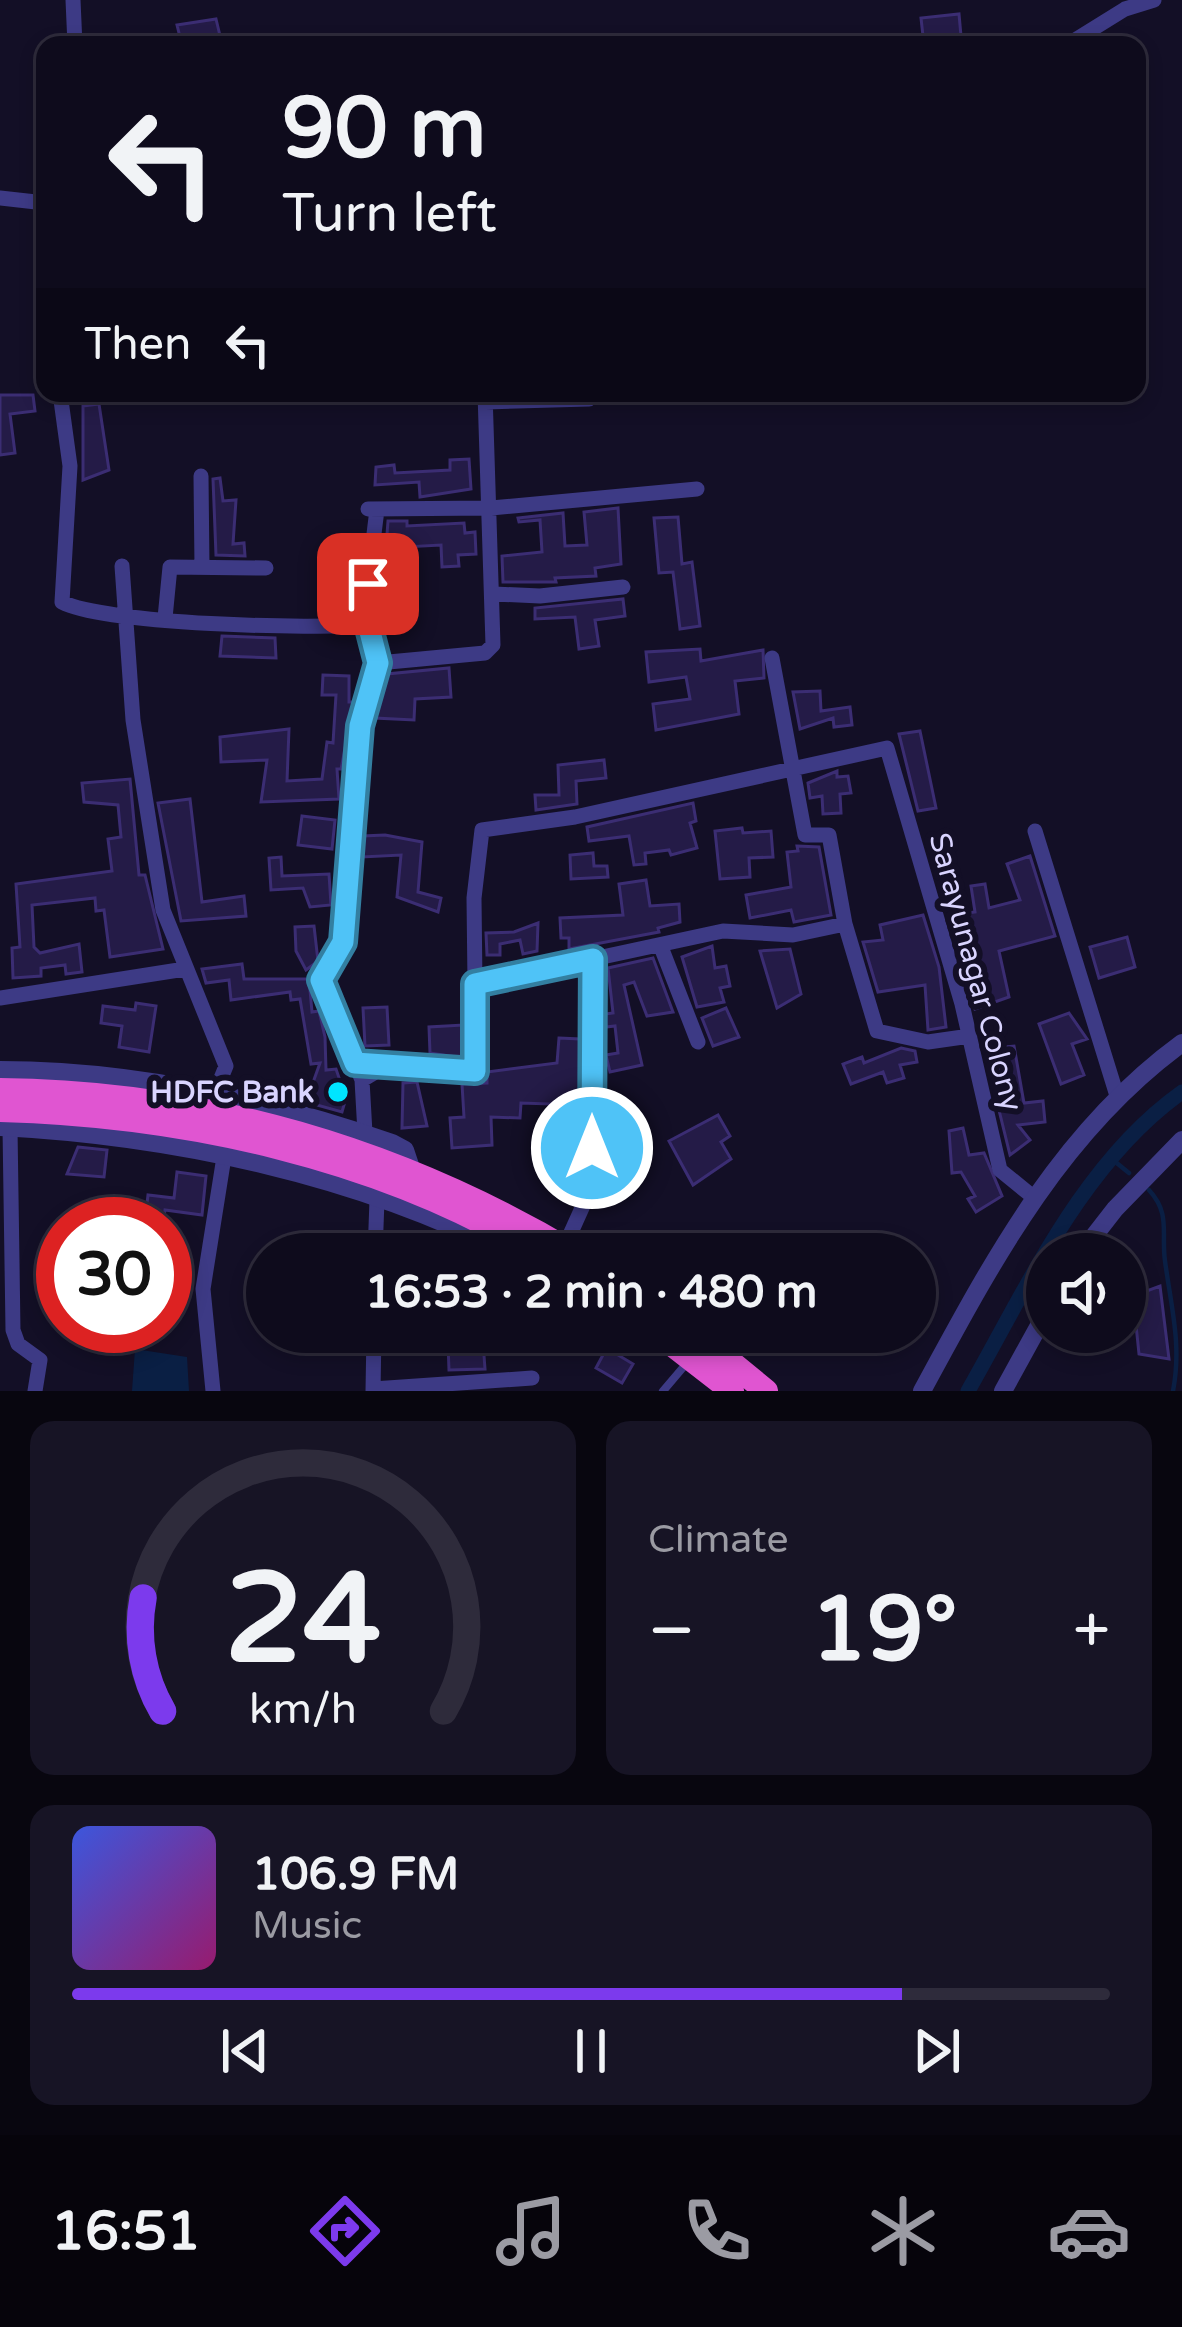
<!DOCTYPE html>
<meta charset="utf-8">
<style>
body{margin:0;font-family:"Varela Round",sans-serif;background:#171425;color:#f1f3f6;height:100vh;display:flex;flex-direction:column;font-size:45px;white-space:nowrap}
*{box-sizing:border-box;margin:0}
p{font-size:39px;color:#9b9ba3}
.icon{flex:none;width:66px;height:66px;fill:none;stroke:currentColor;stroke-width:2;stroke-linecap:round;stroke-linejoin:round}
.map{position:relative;height:1391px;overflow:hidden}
.sheet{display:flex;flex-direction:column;gap:30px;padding:30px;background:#08060f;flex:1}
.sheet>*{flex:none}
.guide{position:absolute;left:36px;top:36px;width:1110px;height:366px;border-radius:24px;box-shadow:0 6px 18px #0003,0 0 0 3px #2e2b3b;background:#0e0b1c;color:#f1f3f6;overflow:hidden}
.tools{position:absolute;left:1026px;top:1233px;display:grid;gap:24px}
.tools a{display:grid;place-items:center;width:120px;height:120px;border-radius:50%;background:#0e0b1c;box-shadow:0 6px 18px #0003,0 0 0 3px #2e2b3b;font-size:60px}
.speed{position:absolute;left:36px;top:1197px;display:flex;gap:24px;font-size:60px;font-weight:700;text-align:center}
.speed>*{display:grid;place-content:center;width:156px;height:156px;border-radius:50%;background:#0e0b1c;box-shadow:0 6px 18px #0003,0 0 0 3px #2e2b3b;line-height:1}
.speed .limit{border:18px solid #d22;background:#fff;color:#111}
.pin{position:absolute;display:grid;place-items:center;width:102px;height:102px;color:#fff;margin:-51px;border-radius:24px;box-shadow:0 6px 18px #0006}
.me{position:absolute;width:132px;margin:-66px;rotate:0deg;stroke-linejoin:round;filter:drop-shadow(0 0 9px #0008)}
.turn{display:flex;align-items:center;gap:42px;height:252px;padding:0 48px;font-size:54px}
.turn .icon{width:156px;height:156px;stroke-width:2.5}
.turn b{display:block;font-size:84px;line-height:102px}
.then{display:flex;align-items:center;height:114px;padding:0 48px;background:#0003;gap:24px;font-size:45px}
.big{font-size:90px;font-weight:800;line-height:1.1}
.sheet .widget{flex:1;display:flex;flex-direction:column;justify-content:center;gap:18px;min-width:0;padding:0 42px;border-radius:24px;background:#171425}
.sheet .dial{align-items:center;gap:0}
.dial svg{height:312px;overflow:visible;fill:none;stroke:#2e2b3b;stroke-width:7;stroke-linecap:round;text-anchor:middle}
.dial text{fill:#f1f3f6;stroke:none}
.song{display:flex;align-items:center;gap:36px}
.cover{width:144px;height:144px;border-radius:18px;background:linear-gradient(135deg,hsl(230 70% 55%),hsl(320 70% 35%))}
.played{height:12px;border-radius:6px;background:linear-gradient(90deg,#7c3aed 80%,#2e2b3b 80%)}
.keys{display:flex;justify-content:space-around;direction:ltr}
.heat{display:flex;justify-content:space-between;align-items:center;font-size:66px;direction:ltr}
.sheet .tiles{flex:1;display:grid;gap:30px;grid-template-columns:1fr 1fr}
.widget:last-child{grid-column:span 2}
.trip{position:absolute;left:246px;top:1233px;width:690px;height:120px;border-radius:60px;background:#0e0b1c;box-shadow:0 6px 18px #0003,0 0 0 3px #2e2b3b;font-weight:800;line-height:120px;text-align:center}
.menu{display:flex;height:192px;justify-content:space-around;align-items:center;background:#06040b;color:#9b9ba3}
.menu .icon{width:84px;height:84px}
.menu .active{color:#7c3aed}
.menu b{font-size:54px;color:#f1f3f6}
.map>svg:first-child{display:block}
</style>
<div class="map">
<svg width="1182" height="1391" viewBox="0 0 1182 1391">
<rect width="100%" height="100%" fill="#130f26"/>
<!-- water -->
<path fill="#0a1f44" d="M135 1349 187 1357 189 1391H132Z"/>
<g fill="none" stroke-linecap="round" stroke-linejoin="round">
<!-- stream -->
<path stroke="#0a1f44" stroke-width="4.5" d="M1113 1160 1129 1173
M1149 1190C1171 1214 1161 1233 1165 1261 1171 1306 1182 1345 1173 1391"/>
<!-- canal -->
<path stroke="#0a1f44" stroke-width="15" d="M968 1391C1027 1288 1082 1163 1182 1092"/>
</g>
<!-- building -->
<path fill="#241b47" stroke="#3b2d73" stroke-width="3" d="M959 14 961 36 947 38 948 45H924L921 18Z
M216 19 222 44 182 45 177 25Z
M0 395H33L35 411 10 414 15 453 0 455Z
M99 404 109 470 83 480V406Z
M469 459 471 489 420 497 419 482 375 485 376 467 394 465 395 473 450 470V460Z
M220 478 223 501 236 500 233 544 244 543 245 556 216 555 213 479Z
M618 508 621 564 595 568 596 576 555 578 556 582H503L502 556 542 552 540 520 519 522 518 518 563 513 565 546 587 545 584 512Z
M678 517 682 564 692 562 700 626 680 629 673 572 659 573 654 518Z
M388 521H407V526L464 523 465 533 475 532 476 554 458 555 459 566 442 567 441 545 386 548Z
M623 599 625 616 595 620 599 646 579 649 575 617 535 619V608Z
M222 636 275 638 276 658 220 656Z
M700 649 701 661 763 650 764 678 735 681 739 714 656 730 653 704 690 699 686 677 649 682 646 652Z
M449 668 451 697 415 699 414 720 375 718 387 674Z
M323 675 349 676V702H354L341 769H337L339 799 261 802 267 760 221 762 220 737 289 729 287 781 322 779 327 742 333 743 336 695H322Z
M820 691 821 711 850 707 852 725 834 727 833 718 800 729 793 692Z
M920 731 936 808 918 811 899 734Z
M604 760 606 778 576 781 577 804 536 810 535 795H559L558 765Z
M837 771V777L848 776 851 793 840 794 841 813 823 814 822 796 810 798 808 783Z
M130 779 139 875H145L163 949 110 957 104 910 96 911 95 898 32 905 34 947 40 953 79 944 82 972 66 974 65 965 41 968V976L13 978 12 948 20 947 16 884 112 871 108 839 121 837 118 805 84 802 82 783Z
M190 799 202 902 244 896 246 916 181 921 158 803Z
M693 803 696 821 690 823 697 848 671 855 669 850 645 853 646 864 634 865 629 836 589 841 587 827Z
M302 816 335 820 332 849 298 845Z
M742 828 743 833 771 831 773 857 749 858 750 877 720 879 715 831Z
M385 835 422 842 418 892 441 898 438 912 397 897 401 855 362 857 363 836Z
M797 846 819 847 831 915 794 922 791 910 750 918 746 895 791 887 787 852 798 851Z
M593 853 594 866H607L608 877 571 879 570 855Z
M1030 856 1055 936 999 951 1009 997 975 1009 961 959 959 914 975 912 971 886 985 884 989 908 1020 900 1007 864Z
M281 857 282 876 329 874 331 905 310 907 303 888 271 890 269 858Z
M646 880 650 906 679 904 680 922 658 928 659 932 569 949V938H561L560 918 623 915 619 884Z
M923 915 939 967 946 1027 928 1030 925 985 878 992 863 942 883 940 880 925Z
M538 923 537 951 523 954 520 940 500 944V955H487L486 933 514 932Z
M314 926 318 961 306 970 296 951 295 927Z
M1127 937 1135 967 1099 978 1090 947Z
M712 946 715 968 726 966 730 986 720 988 724 1002 697 1007 682 957Z
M790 949 801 994 777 1008 760 951Z
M653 958 673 1012 647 1016 634 982 624 985 642 1065 610 1072 606 1055 618 1053 615 1026 606 1027 605 1014 613 1013 608 968Z
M242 964 244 979H309L312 1012 319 1011 325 1037 326 1070 336 1069 346 1098 342 1112 306 1102 320 1063 311 1064 300 999 291 1000 290 992 231 1000 229 980 206 983 202 969Z
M136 1003 156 1006 149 1052 119 1047 122 1026 101 1023 103 1006 135 1010Z
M387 1007 389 1045 365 1046 363 1008Z
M726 1008 739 1037 713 1046 702 1018Z
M1069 1013 1087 1039 1072 1044 1084 1075 1061 1084 1039 1024Z
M463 1025V1058L430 1053 429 1027Z
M559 1038 580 1039V1105L521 1103 520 1118 491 1117 492 1145 452 1148 450 1118 464 1117 462 1084 487 1083V1072L557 1063Z
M1014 1046 1024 1103 1043 1101 1045 1122 1018 1125 1030 1140 1010 1155 998 1106 993 1048Z
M901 1048 915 1051 917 1062 900 1065 904 1078 887 1083 883 1072 851 1084 843 1064 862 1057 864 1063Z
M417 1082 427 1126 402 1128 403 1083Z
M718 1115 730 1136 721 1142 731 1159 693 1185 669 1141Z
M963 1128 969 1155 984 1153 1002 1196 976 1212 968 1199 975 1196 961 1172 952 1173 949 1131Z
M78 1147 107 1150 104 1177 67 1174Z
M177 1172 206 1176 202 1215 165 1210 163 1222 145 1220 148 1195 174 1198Z
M1160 1286 1169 1359 1139 1354 1133 1296Z
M582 1332H612L613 1352 633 1364 622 1383 596 1368 604 1353 583 1354Z
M483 1342 485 1369 449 1370 448 1344Z"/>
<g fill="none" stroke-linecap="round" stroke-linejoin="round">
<!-- service -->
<path stroke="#3d3a85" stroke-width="8" d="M663 1391 686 1364"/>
<!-- minor -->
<path stroke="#3d3a85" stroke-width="15" d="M73 0 75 45
M1067 45 1125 9 1154 0
M0 198 45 203
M45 328V339
M60 393 70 466 62 602C104 624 315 630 368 624
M485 393 493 645 485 653 378 663 360 726 343 942 321 980 362 1080 392 1062 475 1071V984L593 959
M486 402 589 399
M201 476 202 567
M368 509 491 508 697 489
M377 510C370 563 364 609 378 663
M122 566 133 720 163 910 226 1066 215 1093
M494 594 540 596 623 587
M165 618 170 567 266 568
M1035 831 1118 1099
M845 924 877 1031 928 1042 970 1036
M661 947 698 1042
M475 984 474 898 482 830 575 817 887 748 962 1004 1000 1170 1032 1196
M0 998 185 969
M362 1080 365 1133
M10 1128 13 1330 18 1344 40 1360 35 1391
M564 1248 591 1188 593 959 723 931 793 935 845 924 829 835H805L772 658
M375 1254 377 1200
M373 1389 532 1378
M213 1391 203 1289 224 1157
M373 1391 374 1332"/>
<!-- tertiary -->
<path stroke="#3d3a85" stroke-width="18" d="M0 1070C135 1070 265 1099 392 1143L405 1150 412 1171
M0 1127C173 1136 356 1175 511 1254
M1080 1254 1115 1209 1182 1140
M922 1391C992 1262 1060 1132 1182 1043
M1003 1391 1047 1311"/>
<!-- trunk -->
<path stroke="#e055d1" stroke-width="24" d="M0 1090C205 1092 399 1149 575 1254
M0 1110C184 1115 380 1157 539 1254
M656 1332 732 1391
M694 1332 766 1391"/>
</g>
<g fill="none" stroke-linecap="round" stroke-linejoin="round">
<defs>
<path id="route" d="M368 584V624L378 663 360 726 343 942 321 980 355 1063 475 1071V984L593 959 592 1148"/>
</defs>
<!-- route casing -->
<use href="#route" stroke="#337fa1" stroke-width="30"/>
<!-- route -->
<use href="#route" stroke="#4fc3f7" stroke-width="21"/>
</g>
<!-- markers -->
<circle fill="#00e5ff" stroke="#130f26" stroke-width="4.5" cx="338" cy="1092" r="12"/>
<g text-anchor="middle" stroke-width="12" stroke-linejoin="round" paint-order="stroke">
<!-- street labels -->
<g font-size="30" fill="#d9d4ff" stroke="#130f26">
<text transform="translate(976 972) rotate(75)" y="10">Sarayunagar Colony</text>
</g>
<!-- poi labels -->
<g font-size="30" font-weight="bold" fill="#d9d4ff" stroke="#130f26" text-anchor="end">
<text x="314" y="1102">HDFC Bank</text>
</g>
</g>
</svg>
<div class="tools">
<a><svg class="icon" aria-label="sound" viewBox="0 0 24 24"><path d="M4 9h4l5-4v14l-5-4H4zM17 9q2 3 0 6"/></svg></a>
</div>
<div class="speed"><div class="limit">30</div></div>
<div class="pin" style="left:368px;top:584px;background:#d93025"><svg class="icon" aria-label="arrive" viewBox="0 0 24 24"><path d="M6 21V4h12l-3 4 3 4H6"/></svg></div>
<svg class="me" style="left:592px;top:1148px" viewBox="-20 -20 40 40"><circle r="17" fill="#4fc3f7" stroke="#fff" stroke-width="3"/><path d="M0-11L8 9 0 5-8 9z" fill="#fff"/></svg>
<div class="trip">16:53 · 2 min · 480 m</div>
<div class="guide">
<div class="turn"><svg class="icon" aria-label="left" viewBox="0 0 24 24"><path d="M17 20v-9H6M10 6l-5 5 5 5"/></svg><div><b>90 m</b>Turn left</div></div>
<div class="then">Then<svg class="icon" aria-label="left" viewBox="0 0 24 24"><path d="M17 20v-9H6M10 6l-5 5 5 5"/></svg></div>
</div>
</div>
<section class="sheet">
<div class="tiles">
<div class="widget dial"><svg viewBox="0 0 100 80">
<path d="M14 69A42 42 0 1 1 86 69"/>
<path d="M14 69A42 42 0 0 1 9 40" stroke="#7c3aed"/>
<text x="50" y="56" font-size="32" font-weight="700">24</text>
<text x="50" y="72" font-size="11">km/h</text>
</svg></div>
<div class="widget"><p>Climate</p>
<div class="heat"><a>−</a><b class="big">19°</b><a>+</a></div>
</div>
<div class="widget">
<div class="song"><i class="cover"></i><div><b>106.9 FM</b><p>Music</p></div></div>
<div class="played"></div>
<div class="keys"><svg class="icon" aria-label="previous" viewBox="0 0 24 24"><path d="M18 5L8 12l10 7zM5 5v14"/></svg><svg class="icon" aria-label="pause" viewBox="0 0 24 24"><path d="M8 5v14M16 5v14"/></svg><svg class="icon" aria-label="next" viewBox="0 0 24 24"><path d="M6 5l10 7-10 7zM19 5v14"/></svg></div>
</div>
</div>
</section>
<nav class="menu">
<b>16:51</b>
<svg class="icon active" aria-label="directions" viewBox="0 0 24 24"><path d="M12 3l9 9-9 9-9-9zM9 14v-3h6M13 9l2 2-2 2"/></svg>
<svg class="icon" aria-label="music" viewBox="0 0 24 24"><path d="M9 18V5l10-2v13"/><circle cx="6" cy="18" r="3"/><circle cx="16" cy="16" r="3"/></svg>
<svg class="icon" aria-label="phone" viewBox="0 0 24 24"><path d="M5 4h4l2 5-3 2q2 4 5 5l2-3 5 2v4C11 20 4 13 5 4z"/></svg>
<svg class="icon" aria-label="climate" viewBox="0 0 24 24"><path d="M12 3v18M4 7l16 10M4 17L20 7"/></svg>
<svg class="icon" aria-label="car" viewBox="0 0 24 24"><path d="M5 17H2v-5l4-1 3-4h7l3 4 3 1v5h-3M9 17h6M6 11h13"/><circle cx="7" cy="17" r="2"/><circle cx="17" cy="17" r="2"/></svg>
</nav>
